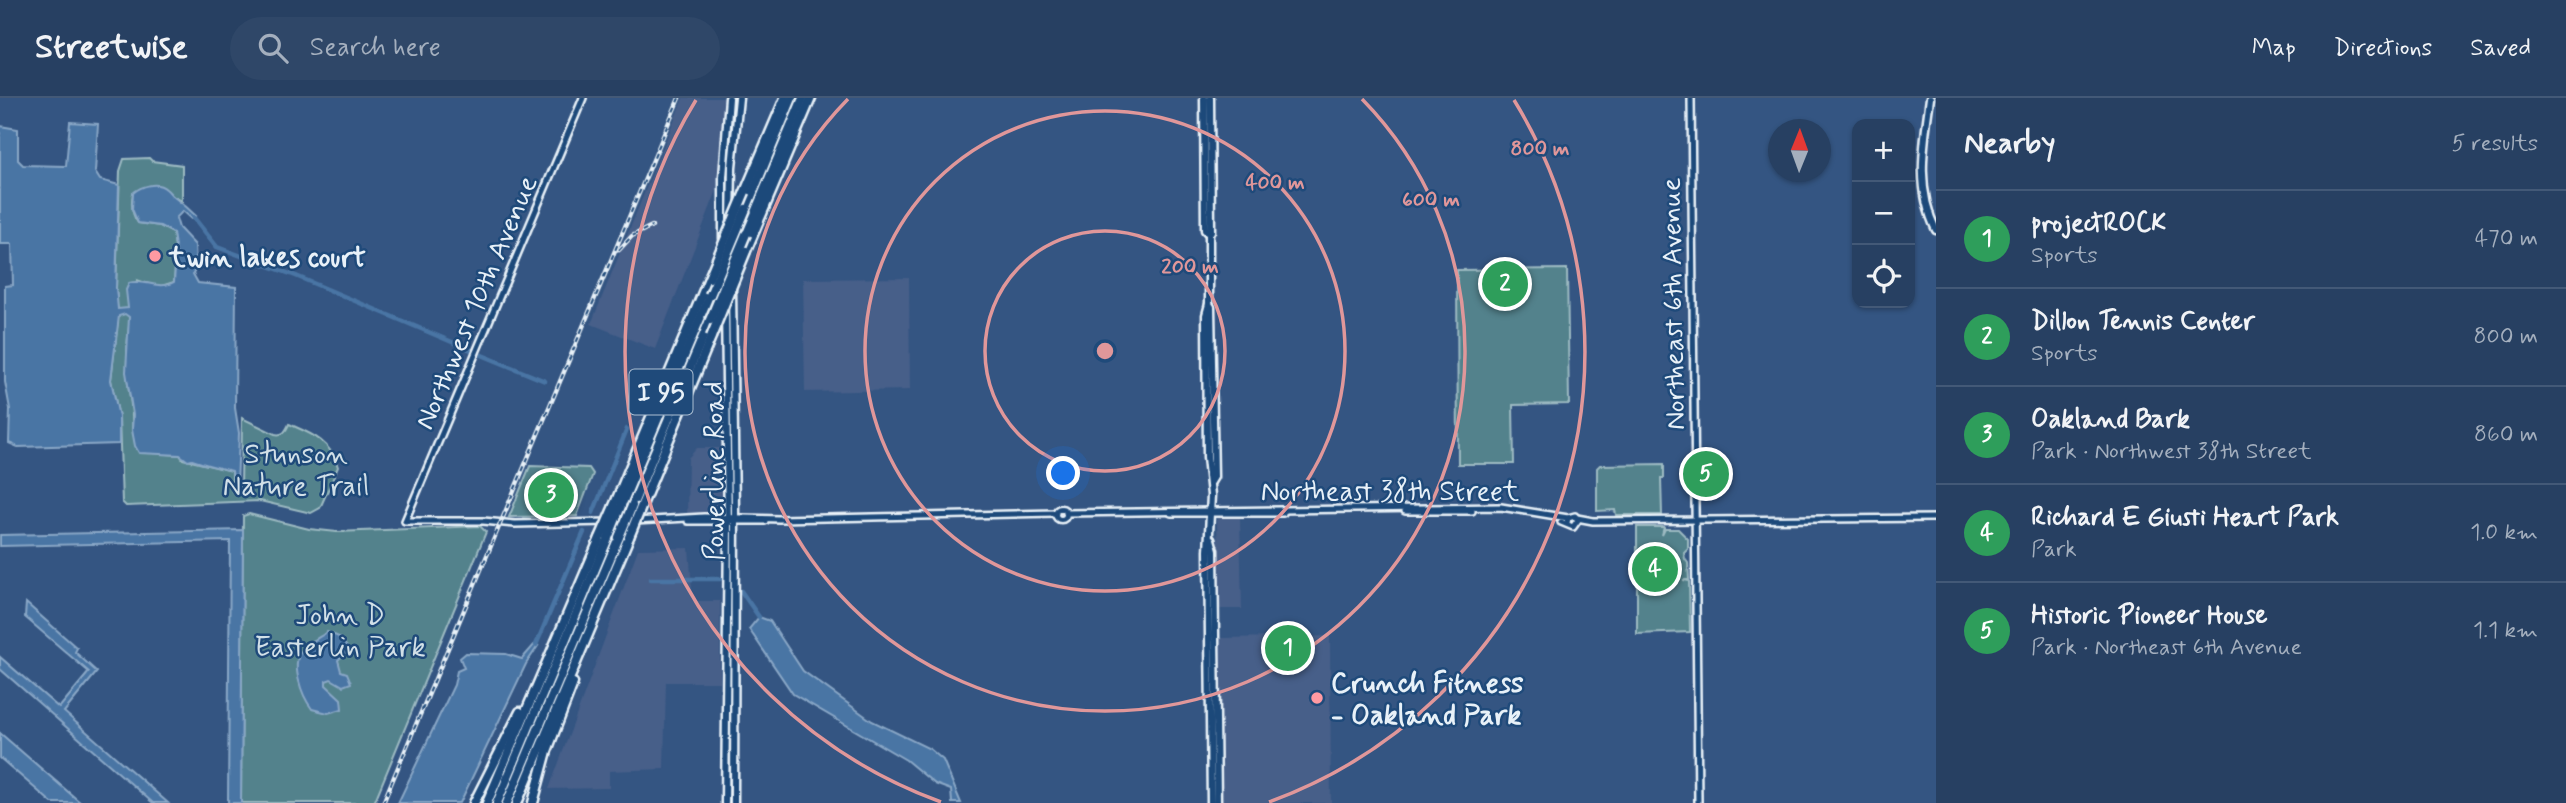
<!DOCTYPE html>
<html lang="en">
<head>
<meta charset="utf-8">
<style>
	:root { --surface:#274062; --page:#2f4768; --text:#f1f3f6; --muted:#a4afbe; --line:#435977; --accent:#ff9aa2 }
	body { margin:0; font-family:Mynerve,sans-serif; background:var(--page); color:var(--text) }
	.controls { position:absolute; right:21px; top:21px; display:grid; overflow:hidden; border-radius:14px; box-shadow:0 2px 5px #0004 }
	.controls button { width:63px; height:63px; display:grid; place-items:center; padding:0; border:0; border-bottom:2px solid var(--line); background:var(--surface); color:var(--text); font:35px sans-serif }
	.compass { position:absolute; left:1768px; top:21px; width:63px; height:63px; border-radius:50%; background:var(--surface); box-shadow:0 2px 5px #0004; rotate:1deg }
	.you { position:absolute; left:1064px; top:376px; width:24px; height:24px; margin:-18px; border:5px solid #fff; border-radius:50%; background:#1a73e8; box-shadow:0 0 0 10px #1a73e833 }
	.badge { display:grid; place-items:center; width:46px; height:46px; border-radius:50%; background:var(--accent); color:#fff; font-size:23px; font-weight:700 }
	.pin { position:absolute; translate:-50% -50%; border:4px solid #fff; box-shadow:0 2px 7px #0006 }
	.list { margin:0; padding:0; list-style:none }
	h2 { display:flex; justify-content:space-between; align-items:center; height:91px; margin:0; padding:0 28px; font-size:30px }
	h2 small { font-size:23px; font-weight:400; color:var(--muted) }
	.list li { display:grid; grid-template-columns:46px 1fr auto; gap:21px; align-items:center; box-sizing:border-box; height:98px; padding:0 28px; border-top:2px solid var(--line) }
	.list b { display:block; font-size:26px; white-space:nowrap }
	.list p { margin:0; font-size:23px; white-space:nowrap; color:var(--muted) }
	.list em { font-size:23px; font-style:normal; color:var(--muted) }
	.icon { flex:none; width:38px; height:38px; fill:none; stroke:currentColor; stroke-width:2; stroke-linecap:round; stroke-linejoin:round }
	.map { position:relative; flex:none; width:1936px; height:705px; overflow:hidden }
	header { display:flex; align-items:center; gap:42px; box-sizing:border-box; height:98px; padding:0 35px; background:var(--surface); border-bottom:2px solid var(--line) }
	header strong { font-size:33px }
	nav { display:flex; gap:38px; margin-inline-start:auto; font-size:24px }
	.search { width:490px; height:63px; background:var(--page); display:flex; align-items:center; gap:18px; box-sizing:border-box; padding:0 24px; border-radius:38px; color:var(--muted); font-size:26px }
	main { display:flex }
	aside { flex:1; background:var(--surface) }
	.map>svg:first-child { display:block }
</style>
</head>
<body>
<header>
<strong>Streetwise</strong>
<div class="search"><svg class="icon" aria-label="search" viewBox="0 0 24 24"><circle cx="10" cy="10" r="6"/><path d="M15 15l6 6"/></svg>Search here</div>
<nav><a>Map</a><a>Directions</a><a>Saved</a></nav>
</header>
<main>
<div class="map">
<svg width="1936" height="705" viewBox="0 0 1936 705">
	<rect width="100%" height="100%" fill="#345582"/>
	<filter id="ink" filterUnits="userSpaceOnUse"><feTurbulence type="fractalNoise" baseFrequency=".0143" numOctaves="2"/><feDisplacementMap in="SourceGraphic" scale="14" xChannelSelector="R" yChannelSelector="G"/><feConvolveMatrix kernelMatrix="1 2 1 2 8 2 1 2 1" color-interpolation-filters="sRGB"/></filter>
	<g filter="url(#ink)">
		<g fill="#465f89">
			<path d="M 683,0 L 724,0 L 717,92 L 655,251 L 591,226 Z"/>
			<path d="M 909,180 L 910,292 L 805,294 L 803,181 Z"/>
			<path d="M 697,350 L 722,350 L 724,417 L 687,418 L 688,360 Z"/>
			<path d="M 1240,417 L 1242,511 L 1219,511 L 1217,419 Z"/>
			<path d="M 689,450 L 693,503 L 720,503 L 720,584 L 666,584 L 664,671 L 609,673 L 609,690 L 549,691 L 638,451 Z"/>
			<path d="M 1330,538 L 1331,705 L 1221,705 L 1220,540 Z"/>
		</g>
		<g fill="#52828c" stroke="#9dbac2" stroke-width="2">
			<path d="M 149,60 L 152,63 L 182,67 L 182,103 L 172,98 L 133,95 C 131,105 131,116 138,125 L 160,128 L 173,135 L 176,155 L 174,184 L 158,189 L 137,182 C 130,212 126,240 127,271 C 127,292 134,311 132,332 L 166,356 L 180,357 L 183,361 L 232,373 L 232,393 L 241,393 L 242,320 L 275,336 C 283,338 286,333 289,326 C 312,336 331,343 338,369 L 320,410 L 311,415 L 260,403 L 126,408 L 122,404 L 119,319 L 111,282 L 118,222 L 116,190 L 120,73 L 124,61 Z"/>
			<path d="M 1567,171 L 1569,306 L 1513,307 L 1514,366 L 1458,366 L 1457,172 Z"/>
			<path d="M 1664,366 L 1664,380 L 1661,380 L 1662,417 L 1616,417 L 1615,412 L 1597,413 L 1597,370 L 1600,367 Z"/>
			<path d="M 530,368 L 589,370 L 593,376 L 577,418 L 509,419 Z"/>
			<path d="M 249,416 L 309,431 L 337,434 L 480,428 L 486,434 L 374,705 L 241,705 L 243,418 Z"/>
			<path d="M 1637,429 L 1664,429 L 1662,437 L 1665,431 L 1678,431 L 1688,441 L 1688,451 L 1684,455 L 1685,461 L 1688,465 L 1689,482 L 1683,482 L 1689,483 L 1690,534 L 1637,536 Z"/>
		</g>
		<g fill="#4a75a4" stroke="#89a7c6" stroke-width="2">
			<path d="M 70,24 L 98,26 L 95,74 L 100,82 L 119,87 L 116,190 L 118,211 L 128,210 L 126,192 L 129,185 C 145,180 158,193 174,184 L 176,155 L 173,135 L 160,128 L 138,125 L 132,111 L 133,95 C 141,88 157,83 166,91 C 169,93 171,97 174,99 C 182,105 189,111 196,118 L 192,121 L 183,113 L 176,120 L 179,130 L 195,147 L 196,170 L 193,176 L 198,185 L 236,189 L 235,310 L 239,335 L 237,389 L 234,389 L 232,373 C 218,369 205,367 192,362 L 188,363 L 180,357 L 139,355 L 135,348 L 132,332 L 133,317 L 126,274 L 129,219 L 125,216 L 119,218 L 111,282 L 119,319 L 119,346 L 18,349 L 9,345 L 10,311 L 5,284 L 5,188 L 13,187 L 12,146 L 0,146 L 0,28 L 18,31 L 18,62 L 23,67 L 66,68 Z"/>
			<path d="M 243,432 L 241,705 L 228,705 L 230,443 L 0,448 L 0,437 Z"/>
			<path d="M 26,505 L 77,550 L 75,554 L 97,574 L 64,614 L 168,705 L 153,705 L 0,571 L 0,559 L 59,610 L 89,574 L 25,519 Z"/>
			<path d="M 759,519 L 770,523 L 803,573 L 872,623 L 930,651 L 943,662 L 961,705 L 952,705 L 951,692 L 935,686 L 906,662 L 793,596 L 749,531 Z"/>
			<path d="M 327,534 L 339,539 L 347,549 L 347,553 L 338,562 L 341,573 L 347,575 L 351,585 L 343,588 L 331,581 L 326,583 L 326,587 L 341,601 L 342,611 L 328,615 L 312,611 C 302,598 289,565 303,551 C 310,544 320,539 327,534 Z"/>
			<path d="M 534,547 L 538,548 L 526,566 L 460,705 L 398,705 L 454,587 L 457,573 L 464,570 L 460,560 L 466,555 L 506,556 L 522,561 Z"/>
			<path d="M 0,635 L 81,705 L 52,705 L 0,660 Z"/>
		</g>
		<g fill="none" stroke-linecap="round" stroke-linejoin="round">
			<g stroke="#4a75a4" stroke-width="4.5">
				<path d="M 194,120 L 217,149 L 296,178 L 471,252"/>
				<path d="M 482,257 L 545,283"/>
				<path d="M 593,415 L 627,331"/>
				<path d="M 651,481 L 720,481"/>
				<path d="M 741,493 L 759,519"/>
				<path d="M 536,547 L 584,434"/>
			</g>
			<g stroke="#e8f1f8" stroke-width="10">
				<g id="minor">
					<path d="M 583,0 L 405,423 L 483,423 L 515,426 L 608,424"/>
					<path d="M 1691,0 L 1698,705"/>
					<circle cx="1061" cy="416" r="5.5"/>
					<path d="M 1405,413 L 1472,413"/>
					<path d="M 1066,415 L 1501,409 L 1568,420"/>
					<path d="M 1171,415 L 1283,415"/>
					<path d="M 1577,420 L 1593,423 L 1936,420"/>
					<path d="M 635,423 L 704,419 L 779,421 L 1056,415"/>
					<path d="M 688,423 L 765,423"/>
					<path d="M 1561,424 L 1573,429 L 1578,422 L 1575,418 L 1568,420 L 1567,425"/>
				</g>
			</g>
			<g stroke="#e8f1f8" stroke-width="11">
				<g id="major">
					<path d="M 1204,0 L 1205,132 L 1209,136"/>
					<path d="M 1210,0 L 1211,133 L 1209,136 L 1209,206 L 1206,217 L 1207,359 L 1211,397 L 1208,453 L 1211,705"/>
					<path d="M 1930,0 C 1924,45 1915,89 1936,132"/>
					<path d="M 731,124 L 732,69 L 739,0"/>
					<path d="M 723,141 L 723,79 L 729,0"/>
					<path d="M 732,191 L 735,412 L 734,705"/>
					<path d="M 1209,206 L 1211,209 L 1214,379 L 1211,384"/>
					<path d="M 725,208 L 728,430 L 725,705"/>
					<path d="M 1211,441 L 1214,452 L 1217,705"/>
				</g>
			</g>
			<g stroke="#e8f1f8" stroke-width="13">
				<g id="highway">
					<path d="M 745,94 L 785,0"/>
					<path d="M 746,111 L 792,0"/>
					<path d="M 746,136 L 803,0"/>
					<path d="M 746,153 L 811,0"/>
					<path d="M 642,407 L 711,239"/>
					<path d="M 614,408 L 709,180"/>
					<path d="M 621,408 L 710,197"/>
					<path d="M 632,408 L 710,222"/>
					<path d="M 474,705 L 520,614"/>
					<path d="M 487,705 L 600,440"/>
					<path d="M 497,705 L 608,440"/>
					<path d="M 507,705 L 619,439"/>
					<path d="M 517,705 L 629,439"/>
					<path d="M 533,705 L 547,653 L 573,585"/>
				</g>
			</g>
			<use href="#minor" stroke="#1f4a7a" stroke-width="5"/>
			<use href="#major" stroke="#1f4a7a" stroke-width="6"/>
			<use href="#highway" stroke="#1f4a7a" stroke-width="8"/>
			<g stroke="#e8f1f8" stroke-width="4.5">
				<g id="rail">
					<path d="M 619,152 L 632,138 L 652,128"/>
					<path d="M 383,705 L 679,0"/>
				</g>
			</g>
			<use href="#rail" stroke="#1f4a7a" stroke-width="2" stroke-dasharray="5" stroke-linecap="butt"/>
			<g stroke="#e8f1f8" stroke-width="13" stroke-linecap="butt">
				<g id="highway-bridge">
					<path d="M 709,180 L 745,94"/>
					<path d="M 710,197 L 746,111"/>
					<path d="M 710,222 L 746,136"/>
					<path d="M 711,239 L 746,153"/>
					<path d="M 619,439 L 632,408"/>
					<path d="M 629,439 L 642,407"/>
					<path d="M 600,440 L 614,408"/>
					<path d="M 608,440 L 621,408"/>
				</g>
			</g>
			<use href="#highway-bridge" stroke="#1f4a7a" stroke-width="8"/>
		</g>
	</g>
	<g fill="none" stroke="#e0979a" stroke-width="3.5">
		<circle cx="1105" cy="253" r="120"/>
		<circle cx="1105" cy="253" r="240"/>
		<path d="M1362 1A360 360 0 1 1 848 1"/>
		<path d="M941 704A480 480 0 0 1 696 2M1514 2A480 480 0 0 1 1269 704"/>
	</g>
	<g fill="#ff9aa2" stroke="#1f4a7a" stroke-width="2.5">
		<circle cx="155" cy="158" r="7"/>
		<circle cx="1317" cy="600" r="7"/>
	</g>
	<g text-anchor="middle" stroke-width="5" stroke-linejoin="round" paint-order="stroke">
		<rect fill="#1f4a7a" stroke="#acbfd2" stroke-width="2" x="629.5" y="271.5" width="63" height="45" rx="5"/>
		<g font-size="26" font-weight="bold" fill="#e8f1f8">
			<text x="661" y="303">I 95</text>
		</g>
		<g font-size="28" font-weight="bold" fill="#e8f1f8" stroke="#1f4a7a" text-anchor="start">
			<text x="169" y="168">twin lakes court</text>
			<text x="1331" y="594">Crunch Fitness<tspan x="1331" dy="32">- Oakland Park</tspan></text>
		</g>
		<g font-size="28" fill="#e8f1f8" stroke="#1f4a7a">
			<text transform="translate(475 204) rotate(-67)" y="10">Northwest 10th Avenue</text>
			<text transform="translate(1672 206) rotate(-91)" y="10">Northeast 6th Avenue</text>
			<text transform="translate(713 373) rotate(-90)" y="10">Powerline Road</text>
			<text x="1390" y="402">Northeast 38th Street</text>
		</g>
		<g font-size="28" fill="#d2e0e8" stroke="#1f4a7a">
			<text x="296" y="365">Stunson<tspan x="296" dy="32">Nature Trail</tspan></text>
			<text x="340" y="526">John D<tspan x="340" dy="32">Easterlin Park</tspan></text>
		</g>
	</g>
	<circle cx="1105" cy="253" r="10" fill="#e0979a" stroke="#1f4a7a" stroke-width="3.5"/>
	<g font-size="21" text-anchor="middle" font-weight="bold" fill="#e0979a" stroke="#1f4a7a" stroke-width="5" stroke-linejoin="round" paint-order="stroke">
		<text x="1540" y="57">800 m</text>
		<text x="1275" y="91">400 m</text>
		<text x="1431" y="108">600 m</text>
		<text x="1190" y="175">200 m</text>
	</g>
</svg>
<div class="controls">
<button>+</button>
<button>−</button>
<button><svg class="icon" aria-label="locate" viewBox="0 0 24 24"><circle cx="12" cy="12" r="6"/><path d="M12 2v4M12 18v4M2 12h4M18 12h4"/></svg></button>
</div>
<svg class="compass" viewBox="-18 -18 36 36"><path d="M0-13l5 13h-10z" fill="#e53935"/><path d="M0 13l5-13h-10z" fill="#a4afbe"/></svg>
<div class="you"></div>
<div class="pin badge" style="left:1288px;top:550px;background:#2e9e5b">1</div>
<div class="pin badge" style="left:1505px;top:186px;background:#2e9e5b">2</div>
<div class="pin badge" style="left:551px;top:397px;background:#2e9e5b">3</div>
<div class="pin badge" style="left:1655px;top:471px;background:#2e9e5b">4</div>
<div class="pin badge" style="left:1706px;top:376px;background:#2e9e5b">5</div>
</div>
<aside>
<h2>Nearby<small>5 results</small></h2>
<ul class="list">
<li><span class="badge" style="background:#2e9e5b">1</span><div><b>projectROCK</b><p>Sports</p></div><em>470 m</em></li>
<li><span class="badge" style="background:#2e9e5b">2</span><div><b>Dillon Tennis Center</b><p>Sports</p></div><em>800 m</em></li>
<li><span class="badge" style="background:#2e9e5b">3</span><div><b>Oakland Bark</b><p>Park · Northwest 38th Street</p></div><em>860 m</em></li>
<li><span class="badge" style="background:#2e9e5b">4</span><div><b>Richard E Giusti Heart Park</b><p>Park</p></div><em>1.0 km</em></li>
<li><span class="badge" style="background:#2e9e5b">5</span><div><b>Historic Pioneer House</b><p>Park · Northeast 6th Avenue</p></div><em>1.1 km</em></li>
</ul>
</aside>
</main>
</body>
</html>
